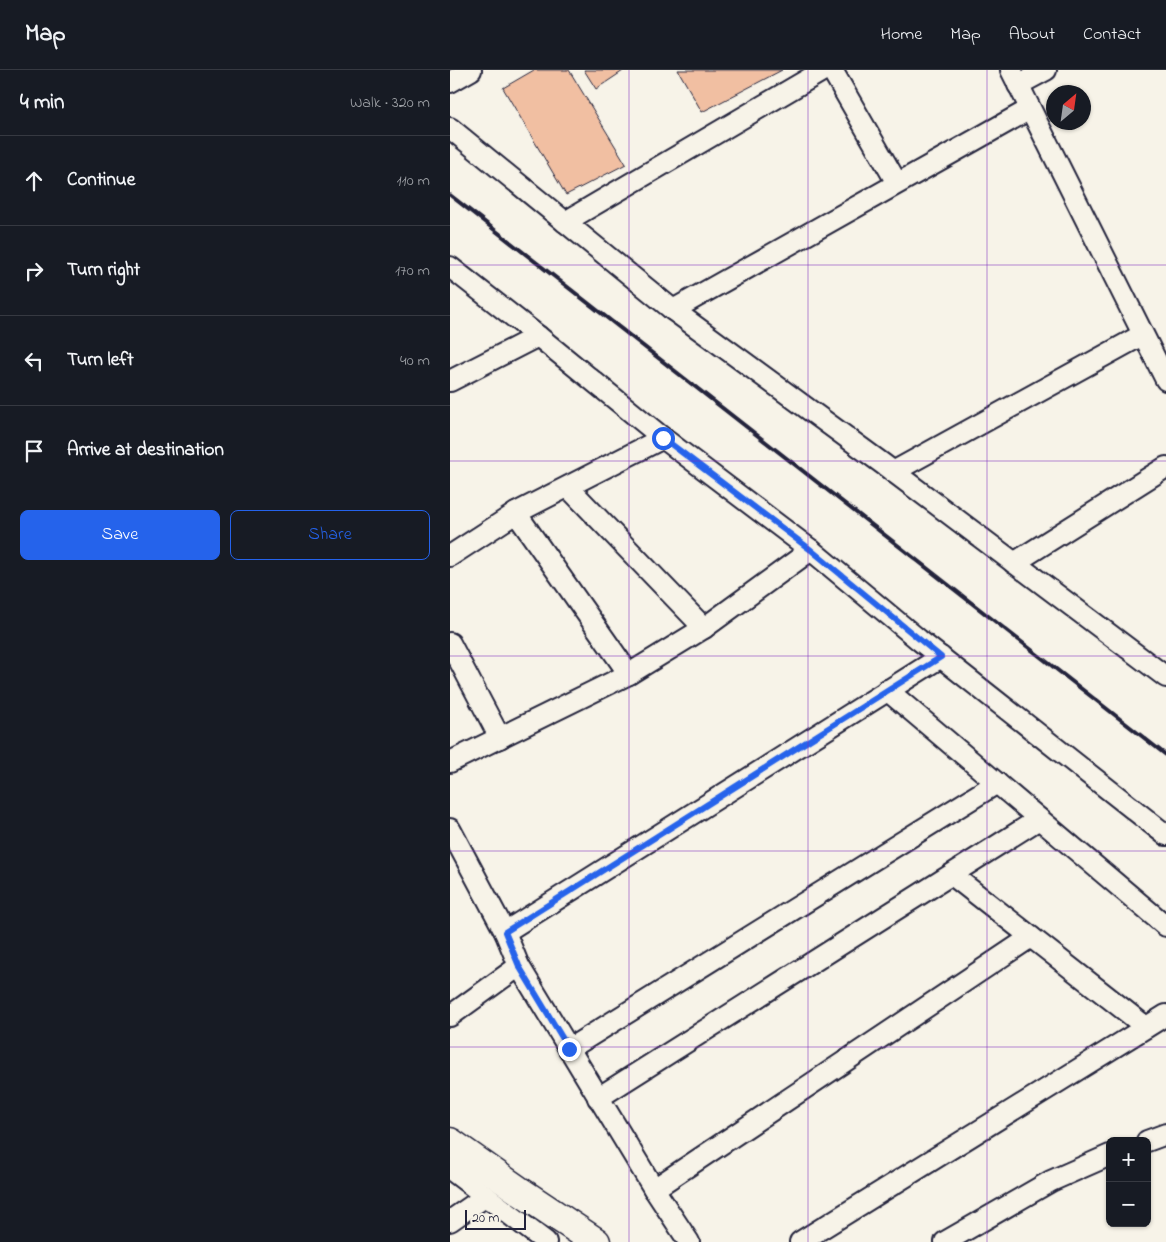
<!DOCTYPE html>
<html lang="en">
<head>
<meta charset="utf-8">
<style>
	:root { --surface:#171b24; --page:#20242c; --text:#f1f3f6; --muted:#9ea1a6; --line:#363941; --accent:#2563eb }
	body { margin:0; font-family:"Indie Flower",sans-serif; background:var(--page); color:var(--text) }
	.controls { position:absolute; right:15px; bottom:15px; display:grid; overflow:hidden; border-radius:8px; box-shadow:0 1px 4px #0004 }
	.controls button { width:45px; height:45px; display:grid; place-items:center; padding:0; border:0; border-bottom:1px solid var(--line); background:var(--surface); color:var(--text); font:25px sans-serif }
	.compass { position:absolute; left:596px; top:15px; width:45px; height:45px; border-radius:50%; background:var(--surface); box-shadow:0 1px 4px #0004; rotate:29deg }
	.scale { position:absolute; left:15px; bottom:12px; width:61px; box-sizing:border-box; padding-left:5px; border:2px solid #22223b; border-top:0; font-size:14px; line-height:18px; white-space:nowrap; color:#22223b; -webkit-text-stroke:4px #f7f3e8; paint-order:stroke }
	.stop { position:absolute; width:15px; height:15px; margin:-11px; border:4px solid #2563eb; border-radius:50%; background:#fff }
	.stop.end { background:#2563eb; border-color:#fff; box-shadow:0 1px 5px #0008 }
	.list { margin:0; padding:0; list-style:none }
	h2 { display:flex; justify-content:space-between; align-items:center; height:65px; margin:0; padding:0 20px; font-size:21px }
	h2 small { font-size:16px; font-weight:400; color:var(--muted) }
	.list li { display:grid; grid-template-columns:32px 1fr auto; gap:15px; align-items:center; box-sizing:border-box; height:90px; padding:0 20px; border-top:1px solid var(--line) }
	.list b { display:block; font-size:19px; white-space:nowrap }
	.list em { font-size:16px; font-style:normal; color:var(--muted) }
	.actions { display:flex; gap:10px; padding:15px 20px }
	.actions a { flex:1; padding:11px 0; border:1px solid var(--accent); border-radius:8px; text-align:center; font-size:18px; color:var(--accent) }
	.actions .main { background:var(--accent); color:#fff }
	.icon { flex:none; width:28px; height:28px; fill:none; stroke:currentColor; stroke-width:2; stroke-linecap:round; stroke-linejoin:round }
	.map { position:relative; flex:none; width:716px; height:1172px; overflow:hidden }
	header { display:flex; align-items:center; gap:30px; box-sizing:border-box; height:70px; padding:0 25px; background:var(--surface); border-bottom:1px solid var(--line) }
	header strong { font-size:24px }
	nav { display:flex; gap:28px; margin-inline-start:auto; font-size:18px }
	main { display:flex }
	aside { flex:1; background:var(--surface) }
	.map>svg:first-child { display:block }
</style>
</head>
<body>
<header>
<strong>Map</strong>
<nav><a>Home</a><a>Map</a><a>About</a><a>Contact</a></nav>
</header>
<main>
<aside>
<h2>4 min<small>Walk · 320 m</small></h2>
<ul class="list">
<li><svg class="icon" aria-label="ahead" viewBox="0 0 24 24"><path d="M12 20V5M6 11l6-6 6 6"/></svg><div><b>Continue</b></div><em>110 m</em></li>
<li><svg class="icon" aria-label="right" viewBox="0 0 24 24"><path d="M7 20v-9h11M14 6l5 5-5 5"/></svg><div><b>Turn right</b></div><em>170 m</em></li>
<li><svg class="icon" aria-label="left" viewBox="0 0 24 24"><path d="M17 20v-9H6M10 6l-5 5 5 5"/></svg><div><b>Turn left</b></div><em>40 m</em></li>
<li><svg class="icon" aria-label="arrive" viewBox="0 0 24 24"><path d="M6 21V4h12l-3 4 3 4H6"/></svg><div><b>Arrive at destination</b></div></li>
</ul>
<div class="actions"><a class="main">Save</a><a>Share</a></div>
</aside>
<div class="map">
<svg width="716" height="1172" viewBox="0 0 716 1172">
	<rect width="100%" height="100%" fill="#f7f3e8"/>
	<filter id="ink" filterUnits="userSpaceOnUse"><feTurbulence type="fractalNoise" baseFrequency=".02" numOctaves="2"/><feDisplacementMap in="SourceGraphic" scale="10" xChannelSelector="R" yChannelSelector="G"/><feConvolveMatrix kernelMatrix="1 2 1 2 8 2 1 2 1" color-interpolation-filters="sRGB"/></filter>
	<g filter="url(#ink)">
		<g fill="#f1bfa2" stroke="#22223b">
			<path d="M 84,0 L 119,0 L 176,94 L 116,125 L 53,18 Z"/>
			<path d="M 134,0 L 173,0 L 173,1 L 146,19 Z"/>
			<path d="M 228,0 L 332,0 L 252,42 Z"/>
		</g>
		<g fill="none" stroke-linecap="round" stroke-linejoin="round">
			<g stroke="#22223b" stroke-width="24">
				<g id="street">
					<path d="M 382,0 L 447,113"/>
					<path d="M 561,0 L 716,310"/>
					<path d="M 0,12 L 21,0"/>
					<path d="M 568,15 L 596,0"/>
					<path d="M 0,58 L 223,240 L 433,394 L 716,607"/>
					<path d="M 115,152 L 374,0"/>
					<path d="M 0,197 L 88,266 L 213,368 L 361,480 L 469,570 L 716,765"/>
					<path d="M 223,240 L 580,39"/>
					<path d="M 0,311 L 88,266"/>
					<path d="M 443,402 L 692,265"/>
					<path d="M 118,417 L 254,558"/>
					<path d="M 66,443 L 179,604"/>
					<path d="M 0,486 L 66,443 L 213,368"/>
					<path d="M 564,493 L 716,397"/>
					<path d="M 0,573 L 50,668"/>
					<path d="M 437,620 L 716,856"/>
					<path d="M 0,692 L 179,604 L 254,558 L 361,480"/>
					<path d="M 0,759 L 55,862 L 69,896 L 204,1119 L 239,1172"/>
					<path d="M 502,805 L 696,957"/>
					<path d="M 55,862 L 491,587"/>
					<path d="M 0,946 L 69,896"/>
					<path d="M 119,979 L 547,713"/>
					<path d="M 148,1028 L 589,749"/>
					<path d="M 697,1071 L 716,1064"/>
					<path d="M 0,1099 L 96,1172"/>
					<path d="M 204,1119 L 581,867"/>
					<path d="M 0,1151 L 36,1126"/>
					<path d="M 350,1172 L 716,945"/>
					<path d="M 495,1172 L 601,1111 L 660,1085"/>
				</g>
			</g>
			<g stroke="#22223b" stroke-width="31">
				<path id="secondary" d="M 0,1072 L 71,1122 L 146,1172"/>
			</g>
			<use href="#street" stroke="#f7f3e8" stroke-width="20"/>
			<use href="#secondary" stroke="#f7f3e8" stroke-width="28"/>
			<path stroke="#22223b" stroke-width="4" d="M 0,125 L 716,685"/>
		</g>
	</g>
	<g fill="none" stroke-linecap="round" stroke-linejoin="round" filter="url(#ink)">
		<path stroke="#2563eb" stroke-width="6" d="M 119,979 L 69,896 L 55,862 L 491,587 L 361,480 L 213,368"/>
	</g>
	<path fill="none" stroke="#7b2cbf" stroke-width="1" stroke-opacity="0.55" d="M 179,0 L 179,1172M 358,0 L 358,1172M 537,0 L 537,1172M 0,195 L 716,195M 0,391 L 716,391M 0,586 L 716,586M 0,781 L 716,781M 0,977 L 716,977"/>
</svg>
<div class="controls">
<button>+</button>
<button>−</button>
</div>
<svg class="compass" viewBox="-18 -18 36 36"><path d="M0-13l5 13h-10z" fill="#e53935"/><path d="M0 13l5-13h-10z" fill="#9ea1a6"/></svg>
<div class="scale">20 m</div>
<div class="stop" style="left:213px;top:368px"></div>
<div class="stop end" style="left:119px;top:979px"></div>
</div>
</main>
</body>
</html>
